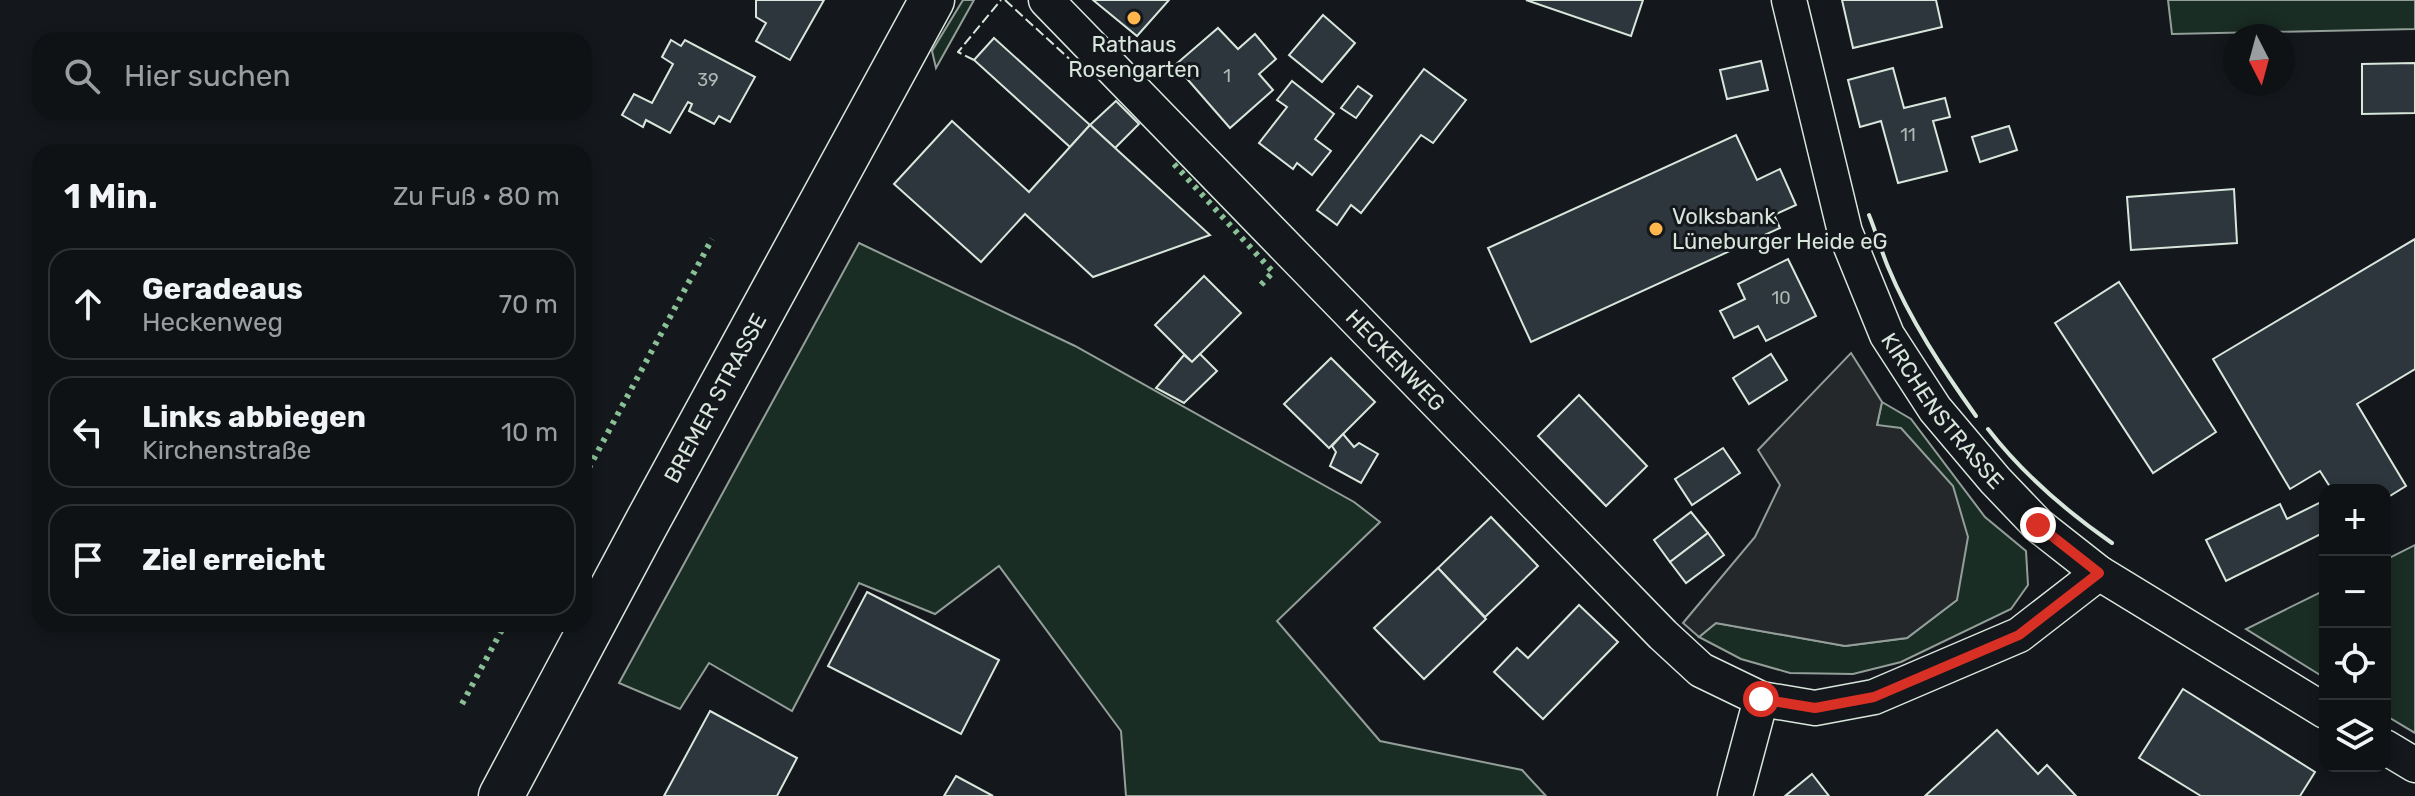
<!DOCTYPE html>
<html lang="de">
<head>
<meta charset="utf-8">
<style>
	:root { --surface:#0f1215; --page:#181b1e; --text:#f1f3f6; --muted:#9b9ea0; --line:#2f3234 }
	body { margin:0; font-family:Rubik,sans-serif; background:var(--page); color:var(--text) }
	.controls { position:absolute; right:24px; bottom:24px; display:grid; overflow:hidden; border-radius:16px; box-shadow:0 4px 12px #0003 }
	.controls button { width:72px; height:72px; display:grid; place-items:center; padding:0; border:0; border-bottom:2px solid var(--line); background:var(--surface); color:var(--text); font:40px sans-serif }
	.compass { position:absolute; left:2223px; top:24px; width:72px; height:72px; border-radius:50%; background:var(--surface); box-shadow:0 4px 12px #0003; rotate:174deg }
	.stop { position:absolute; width:24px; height:24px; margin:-18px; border:6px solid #d93025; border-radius:50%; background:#fff }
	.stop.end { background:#d93025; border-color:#fff; box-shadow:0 2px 8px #0008 }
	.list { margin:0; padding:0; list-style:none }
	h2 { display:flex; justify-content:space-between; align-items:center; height:104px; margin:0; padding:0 32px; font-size:34px }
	h2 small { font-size:26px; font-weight:400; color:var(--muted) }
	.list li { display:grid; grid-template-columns:52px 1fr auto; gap:24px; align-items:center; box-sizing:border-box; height:112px; margin:0 16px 16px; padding:0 16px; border:2px solid var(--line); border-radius:24px }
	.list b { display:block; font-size:30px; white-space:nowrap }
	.list p { margin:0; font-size:26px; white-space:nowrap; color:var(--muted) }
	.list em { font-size:26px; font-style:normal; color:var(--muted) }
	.icon { flex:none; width:44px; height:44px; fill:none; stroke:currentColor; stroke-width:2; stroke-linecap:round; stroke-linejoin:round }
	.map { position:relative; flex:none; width:2415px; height:796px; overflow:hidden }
	.search { position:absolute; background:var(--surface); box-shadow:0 4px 12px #0003; left:32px; top:32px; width:560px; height:88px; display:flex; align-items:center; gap:20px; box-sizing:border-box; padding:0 28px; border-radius:24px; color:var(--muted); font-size:30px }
	.panel { position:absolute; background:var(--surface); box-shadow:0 4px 12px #0003; left:32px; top:144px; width:560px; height:488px; border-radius:24px }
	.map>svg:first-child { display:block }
</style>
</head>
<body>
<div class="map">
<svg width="2415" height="796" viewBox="0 0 2415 796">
	<rect width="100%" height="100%" fill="#14181c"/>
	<g fill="#1a2d24" stroke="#939e99" stroke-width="2">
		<path d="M 963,0 L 974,0 L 936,68 L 932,51 Z"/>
		<path d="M 2168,0 L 2415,0 L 2415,29 L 2172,34 Z"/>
		<path d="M 859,243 L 1075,346 L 1354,502 L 1380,522 L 1277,621 L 1380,741 L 1522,770 L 1546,796 L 1126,796 L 1121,731 L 999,566 L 935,614 L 859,583 L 792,711 L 709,663 L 680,709 L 619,683 Z"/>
		<path d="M 1882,402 L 1911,419 L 1985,517 L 2026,551 L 2028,585 L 2011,609 L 1901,662 L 1853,674 L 1790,673 L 1741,659 L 1699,637 L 1716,623 L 1845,646 L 1907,638 L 1957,600 L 1877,425 Z"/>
		<path d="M 2415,545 L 2415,733 L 2385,715 L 2385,560 Z"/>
		<path d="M 2325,590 L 2325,678 L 2246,629 Z"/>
	</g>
	<path fill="#24282b" stroke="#939e99" stroke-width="2" d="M 1851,353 L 1882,402 L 1877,425 L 1901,428 L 1953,486 L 1968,537 L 1957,600 L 1907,638 L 1845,646 L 1716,623 L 1699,637 L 1683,623 L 1755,537 L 1780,485 L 1758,450 Z"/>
	<g fill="#2c363c" stroke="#d8e6dc" stroke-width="2">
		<path d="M 756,0 L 824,0 L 790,60 L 756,41 L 766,23 L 756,17 Z"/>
		<path d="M 1093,0 L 1169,0 L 1137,36 Z"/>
		<path d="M 1526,0 L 1643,0 L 1631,36 Z"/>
		<path d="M 1842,0 L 1936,0 L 1942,27 L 1853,48 Z"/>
		<path d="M 1323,15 L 1355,43 L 1322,82 L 1289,55 Z"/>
		<path d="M 1218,28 L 1238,49 L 1255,34 L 1276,59 L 1259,74 L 1273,90 L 1230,128 L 1175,65 Z"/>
		<path d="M 994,38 L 1090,125 L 1070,147 L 974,60 Z"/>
		<path d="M 671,40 L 681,46 L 685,40 L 755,77 L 730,122 L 719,116 L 714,124 L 689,111 L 692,104 L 688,102 L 670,133 L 646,120 L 643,127 L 622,115 L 634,94 L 652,103 L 673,64 L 662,57 Z"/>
		<path d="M 1761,61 L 1768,90 L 1727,99 L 1720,70 Z"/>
		<path d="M 2415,63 L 2415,113 L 2362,114 L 2362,64 Z"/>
		<path d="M 1893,68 L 1904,108 L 1945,98 L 1950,117 L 1933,121 L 1947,171 L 1898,183 L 1881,121 L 1860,127 L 1848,80 Z"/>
		<path d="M 1424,69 L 1466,100 L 1433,143 L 1421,135 L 1361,213 L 1351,205 L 1337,225 L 1317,210 Z"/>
		<path d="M 1292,81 L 1334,114 L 1315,139 L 1331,151 L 1312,175 L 1297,163 L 1293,169 L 1259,143 L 1287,107 L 1277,100 Z"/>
		<path d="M 1358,86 L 1372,96 L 1356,118 L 1341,108 Z"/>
		<path d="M 1116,101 L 1139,124 L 1115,148 L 1090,125 Z"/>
		<path d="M 952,121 L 1029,192 L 1090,125 L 1210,235 L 1093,277 L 1025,214 L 981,262 L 894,184 Z"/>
		<path d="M 2009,126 L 2017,150 L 1980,162 L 1972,137 Z"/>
		<path d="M 1736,135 L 1757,180 L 1780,169 L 1796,205 L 1774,215 L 1780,228 L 1531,342 L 1488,248 Z"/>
		<path d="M 2234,189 L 2237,243 L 2131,250 L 2127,197 Z"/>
		<path d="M 2415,239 L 2415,369 L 2357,404 L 2406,486 L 2385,499 L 2385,490 L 2332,490 L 2320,471 L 2290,489 L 2213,359 Z"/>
		<path d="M 1788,259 L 1816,316 L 1766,341 L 1758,326 L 1734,338 L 1720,311 L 1745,299 L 1738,284 Z"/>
		<path d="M 1204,276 L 1241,313 L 1192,362 L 1155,325 Z"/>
		<path d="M 2119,282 L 2216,432 L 2153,473 L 2055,323 Z"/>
		<path d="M 1200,354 L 1217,371 L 1184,403 L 1156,388 L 1184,355 L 1192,362 Z"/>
		<path d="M 1771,354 L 1787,380 L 1749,404 L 1733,378 Z"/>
		<path d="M 1331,358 L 1375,402 L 1329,448 L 1284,404 Z"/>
		<path d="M 1579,395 L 1647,466 L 1606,506 L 1538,436 Z"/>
		<path d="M 1343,434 L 1354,447 L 1359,443 L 1378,454 L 1361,483 L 1330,466 L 1336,452 L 1332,446 Z"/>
		<path d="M 1723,448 L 1740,473 L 1692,505 L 1675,479 Z"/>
		<path d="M 2325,500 L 2325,532 L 2226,581 L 2206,540 L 2280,504 L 2287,519 Z"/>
		<path d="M 1691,512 L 1708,533 L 1670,562 L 1654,540 Z"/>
		<path d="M 1491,517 L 1538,566 L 1485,617 L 1438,568 Z"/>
		<path d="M 1708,533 L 1724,555 L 1686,583 L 1670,562 Z"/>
		<path d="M 1438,568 L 1486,619 L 1424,679 L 1374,628 Z"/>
		<path d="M 867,592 L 999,660 L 961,734 L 828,666 Z"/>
		<path d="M 1579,605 L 1618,642 L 1543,719 L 1494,672 L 1517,648 L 1528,658 Z"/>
		<path d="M 2183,689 L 2315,772 L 2300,796 L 2201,796 L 2139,758 Z"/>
		<path d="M 710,711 L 797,758 L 777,796 L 664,796 Z"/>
		<path d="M 1997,730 L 2038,774 L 2047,765 L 2076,796 L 1925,796 Z"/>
		<path d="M 1812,774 L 1829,796 L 1785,796 Z"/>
		<path d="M 956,776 L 993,796 L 944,796 Z"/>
	</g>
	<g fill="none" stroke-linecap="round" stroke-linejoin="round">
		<g stroke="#d8e6dc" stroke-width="37">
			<g id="street">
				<path id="s1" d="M 1046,0 L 1663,635 L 1701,670 L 1761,699 L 1815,708 L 1874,697 L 2019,635 L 2099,573"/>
				<path id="s2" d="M 1789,0 L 1845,232 L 1887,335 L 1935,409 L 1995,480 L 2038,525 L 2099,573 L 2325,711"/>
				<path d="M 2385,747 L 2415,765"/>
				<path d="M 1735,796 L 1761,699"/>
			</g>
		</g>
		<g stroke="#d8e6dc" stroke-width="47">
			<g id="secondary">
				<path id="s3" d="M 501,796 L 645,526 L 932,0"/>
			</g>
		</g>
		<use href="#street" stroke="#14181c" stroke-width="34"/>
		<use href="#secondary" stroke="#14181c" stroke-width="44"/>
		<g stroke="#8ac095" stroke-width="6" stroke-dasharray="4 6" stroke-linecap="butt">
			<path d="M 1174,164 L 1273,272 L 1260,286"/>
			<path d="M 584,477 L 712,239"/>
			<path d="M 462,704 L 505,624"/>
		</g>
		<g stroke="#d8e6dc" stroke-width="2" stroke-dasharray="10 4" stroke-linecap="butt">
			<path d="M 1005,0 L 1076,65"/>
			<path d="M 974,60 L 958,52 L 1001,0"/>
		</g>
		<g stroke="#d8e6dc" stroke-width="4">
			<path d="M 1869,215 C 1876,232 1881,250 1888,267 C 1910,320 1943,370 1976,416"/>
			<path d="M 1988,429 C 2022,473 2066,511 2112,543"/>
		</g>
	</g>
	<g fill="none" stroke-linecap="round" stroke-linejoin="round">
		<path stroke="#d93025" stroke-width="10" d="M 1761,699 L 1815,708 L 1874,697 L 2019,635 L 2099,573 L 2038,525"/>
	</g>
	<g fill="#ffb74d" stroke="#14181c" stroke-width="3">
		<circle cx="1134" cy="18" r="8"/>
		<circle cx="1656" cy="229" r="8"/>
	</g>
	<g text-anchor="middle" stroke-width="6" stroke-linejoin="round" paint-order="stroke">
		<g font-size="18" fill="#adbab4">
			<text x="1227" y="82">1</text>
			<text x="708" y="86">39</text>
			<text x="1908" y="141">11</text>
			<text x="1781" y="304">10</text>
		</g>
		<g font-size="22" fill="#d8e6dc" stroke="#14181c">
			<text x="1134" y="52">Rathaus<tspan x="1134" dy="25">Rosengarten</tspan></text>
			<text x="1672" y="224" text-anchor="start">Volksbank<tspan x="1672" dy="25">Lüneburger Heide eG</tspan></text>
		</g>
		<g font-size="22" fill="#d8e6dc" stroke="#14181c">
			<text dy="8" stroke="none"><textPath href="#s1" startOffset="502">HECKENWEG</textPath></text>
			<text dy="8" stroke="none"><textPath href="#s3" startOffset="452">BREMER STRASSE</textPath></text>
			<text dy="8" stroke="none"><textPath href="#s2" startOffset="444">KIRCHENSTRASSE</textPath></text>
		</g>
	</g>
</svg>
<div class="controls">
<button>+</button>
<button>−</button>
<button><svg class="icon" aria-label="locate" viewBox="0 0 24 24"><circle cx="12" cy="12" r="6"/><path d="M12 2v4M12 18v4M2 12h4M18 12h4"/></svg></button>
<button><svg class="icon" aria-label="layers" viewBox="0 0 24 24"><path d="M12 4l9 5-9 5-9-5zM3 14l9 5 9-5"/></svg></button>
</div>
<svg class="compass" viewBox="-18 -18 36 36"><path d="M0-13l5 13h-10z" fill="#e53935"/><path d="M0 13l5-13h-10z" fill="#9b9ea0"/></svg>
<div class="stop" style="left:1761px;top:699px"></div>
<div class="stop end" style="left:2038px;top:525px"></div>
<div class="search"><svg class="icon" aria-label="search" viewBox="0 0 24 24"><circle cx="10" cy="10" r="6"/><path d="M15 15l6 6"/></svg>Hier suchen</div>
<section class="panel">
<h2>1 Min.<small>Zu Fuß · 80 m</small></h2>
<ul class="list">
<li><svg class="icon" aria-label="ahead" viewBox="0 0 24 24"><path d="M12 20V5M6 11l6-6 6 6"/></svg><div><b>Geradeaus</b><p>Heckenweg</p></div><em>70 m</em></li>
<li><svg class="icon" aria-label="left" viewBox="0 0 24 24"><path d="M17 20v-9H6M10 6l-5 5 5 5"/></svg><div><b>Links abbiegen</b><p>Kirchenstraße</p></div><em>10 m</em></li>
<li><svg class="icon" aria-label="arrive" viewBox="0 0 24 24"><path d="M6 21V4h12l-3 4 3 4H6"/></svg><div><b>Ziel erreicht</b></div></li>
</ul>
</section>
</div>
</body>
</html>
